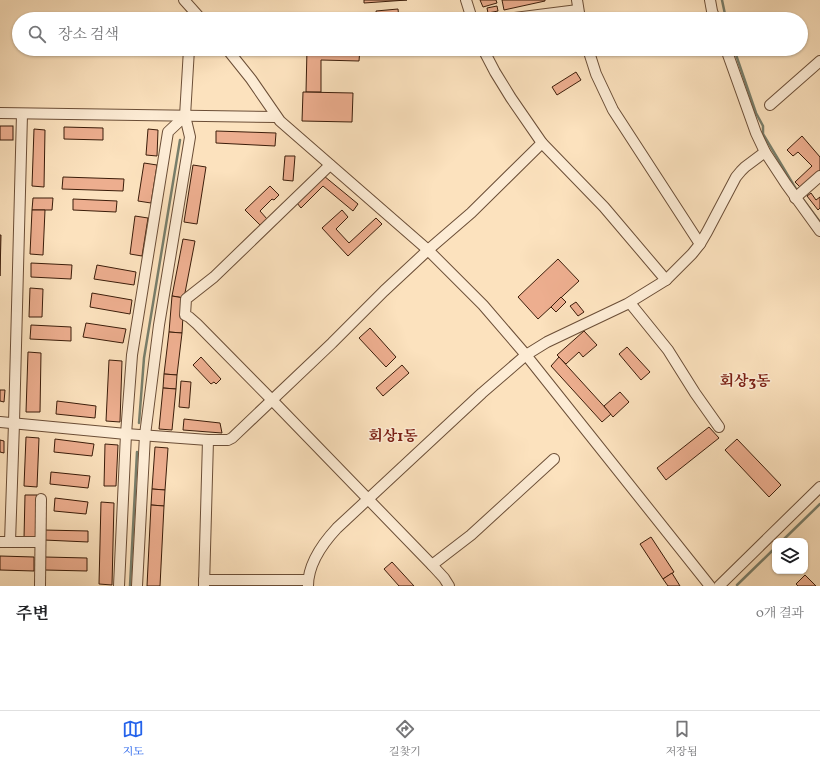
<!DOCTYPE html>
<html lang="ko">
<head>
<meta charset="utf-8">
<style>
	:root { --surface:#fff; --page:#f6f6f6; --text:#202124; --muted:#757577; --line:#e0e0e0; --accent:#2563eb }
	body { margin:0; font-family:Vollkorn,"Noto Serif KR",serif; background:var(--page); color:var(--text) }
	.controls { position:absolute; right:12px; bottom:12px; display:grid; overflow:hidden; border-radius:8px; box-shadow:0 1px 3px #0004 }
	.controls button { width:36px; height:36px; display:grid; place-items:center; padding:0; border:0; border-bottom:1px solid var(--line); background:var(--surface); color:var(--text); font:20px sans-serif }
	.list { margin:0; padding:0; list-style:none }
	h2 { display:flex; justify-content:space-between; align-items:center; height:52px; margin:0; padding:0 16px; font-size:17px }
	h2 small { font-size:13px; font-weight:400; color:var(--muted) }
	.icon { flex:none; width:22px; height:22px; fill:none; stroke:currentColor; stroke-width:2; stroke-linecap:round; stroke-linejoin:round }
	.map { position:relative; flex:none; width:820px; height:586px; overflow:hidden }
	.search { position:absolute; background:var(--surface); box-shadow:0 1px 3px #0004; left:12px; right:12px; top:12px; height:44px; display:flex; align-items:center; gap:10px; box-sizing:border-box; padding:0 14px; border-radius:22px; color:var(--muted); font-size:15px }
	.sheet { height:124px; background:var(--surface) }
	nav { display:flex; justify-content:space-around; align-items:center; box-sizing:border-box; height:56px; border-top:1px solid var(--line); background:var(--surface); font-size:11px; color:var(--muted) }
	nav a { display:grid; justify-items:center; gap:2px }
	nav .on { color:var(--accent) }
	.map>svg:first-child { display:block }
</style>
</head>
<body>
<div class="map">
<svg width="820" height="586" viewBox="0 0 820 586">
	<rect width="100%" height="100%" fill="#fce2be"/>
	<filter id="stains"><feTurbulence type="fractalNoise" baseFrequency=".005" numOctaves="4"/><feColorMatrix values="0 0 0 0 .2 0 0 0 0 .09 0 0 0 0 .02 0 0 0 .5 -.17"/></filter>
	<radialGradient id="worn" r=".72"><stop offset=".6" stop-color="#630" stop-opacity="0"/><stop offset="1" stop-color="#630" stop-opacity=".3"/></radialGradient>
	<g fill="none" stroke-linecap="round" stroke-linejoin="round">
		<g stroke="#787e6b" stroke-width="2.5">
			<path d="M 722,0 L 726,19"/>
			<path d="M 734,49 L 756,113 L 763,126 L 763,134 L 796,189"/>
			<path d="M 803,197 L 802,198 L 820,222"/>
			<path d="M 139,423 L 144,358 L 180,140"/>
			<path d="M 782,541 L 820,504"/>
			<path d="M 737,585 L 775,548"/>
			<path d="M 130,586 L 137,452"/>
		</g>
	</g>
	<g fill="#edae8f" stroke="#3b1d0a">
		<path d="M 364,0 L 407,0 L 364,3 Z"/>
		<path d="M 480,0 L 496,0 L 497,3 L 483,7 Z"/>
		<path d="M 502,0 L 545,0 L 545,1 L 504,10 Z"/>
		<path d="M 497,6 L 498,11 L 488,13 L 487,8 Z"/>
		<path d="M 398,9 L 399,19 L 377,19 L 376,11 Z"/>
		<rect x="333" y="17" width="17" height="2"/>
		<path d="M 307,49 L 360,49 L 359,61 L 321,60 L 321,92 L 306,92 Z"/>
		<rect x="507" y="49" width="40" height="5"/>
		<path d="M 576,72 L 581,80 L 557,95 L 552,87 Z"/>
		<path d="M 303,92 L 353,93 L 352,122 L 302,121 Z"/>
		<rect x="0" y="126" width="13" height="14"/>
		<path d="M 64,127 L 103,128 L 103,140 L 64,139 Z"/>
		<path d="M 34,129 L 45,130 L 44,187 L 32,186 Z"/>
		<path d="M 148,129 L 158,130 L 157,156 L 146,155 Z"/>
		<path d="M 216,131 L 276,133 L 275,146 L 216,143 Z"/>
		<path d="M 802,136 L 820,157 L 820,171 L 801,188 L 795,182 L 812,166 L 798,152 L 793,156 L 787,150 Z"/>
		<path d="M 285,156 L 295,156 L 293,181 L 283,180 Z"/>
		<path d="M 144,163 L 157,165 L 151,203 L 138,201 Z"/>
		<path d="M 193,165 L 206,167 L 197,224 L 184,222 Z"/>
		<path d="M 324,176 L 358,204 L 353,211 L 323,186 L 301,208 L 297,203 Z"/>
		<path d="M 63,177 L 124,179 L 123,191 L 62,189 Z"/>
		<path d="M 270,186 L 279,195 L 274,200 L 272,199 L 260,211 L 267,219 L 261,226 L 245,210 Z"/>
		<path d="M 811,193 L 816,200 L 820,197 L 820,208 L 818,210 L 807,196 Z"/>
		<path d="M 33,198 L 53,198 L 52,210 L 32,210 Z"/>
		<path d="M 73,199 L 117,201 L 116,212 L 73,210 Z"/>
		<path d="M 32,210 L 45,210 L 43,255 L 30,254 Z"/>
		<path d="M 342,210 L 348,217 L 336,229 L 349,243 L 376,218 L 382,224 L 348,256 L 322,228 Z"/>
		<path d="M 135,216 L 148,218 L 142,256 L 130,254 Z"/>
		<path d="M 0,235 L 1,235 L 0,276 Z"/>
		<path d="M 183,239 L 195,241 L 184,298 L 172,296 Z"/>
		<path d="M 558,259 L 579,281 L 538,319 L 518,297 Z"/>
		<path d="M 31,263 L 72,265 L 71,279 L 31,277 Z"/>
		<path d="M 97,265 L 136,272 L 134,285 L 94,279 Z"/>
		<path d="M 30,288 L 43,289 L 42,317 L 29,317 Z"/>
		<path d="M 92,293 L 132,300 L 130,314 L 90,307 Z"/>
		<path d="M 172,296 L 184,298 L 182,333 L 169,332 Z"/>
		<path d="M 561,297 L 566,302 L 556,312 L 551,307 Z"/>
		<path d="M 576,302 L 584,312 L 578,316 L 570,306 Z"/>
		<path d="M 86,323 L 126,329 L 123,343 L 83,337 Z"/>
		<path d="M 31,325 L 71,327 L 71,341 L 30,339 Z"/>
		<path d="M 370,328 L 396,357 L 386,367 L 359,338 Z"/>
		<path d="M 584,331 L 597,345 L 583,357 L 579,352 L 566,364 L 557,355 Z"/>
		<path d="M 169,332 L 182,333 L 177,375 L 164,374 Z"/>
		<path d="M 627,347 L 650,372 L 641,380 L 619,354 Z"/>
		<path d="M 28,352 L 41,353 L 40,412 L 26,412 Z"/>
		<path d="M 201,357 L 221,379 L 216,384 L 214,382 L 211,384 L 193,365 Z"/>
		<path d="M 559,357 L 611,414 L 602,422 L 551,366 Z"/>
		<path d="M 109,360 L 122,361 L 120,422 L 106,421 Z"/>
		<path d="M 402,365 L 409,373 L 383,396 L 376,388 Z"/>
		<path d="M 164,374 L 177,375 L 176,389 L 163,388 Z"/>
		<path d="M 181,381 L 191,382 L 189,408 L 179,407 Z"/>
		<path d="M 163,388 L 176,389 L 172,430 L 159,429 Z"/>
		<path d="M 0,390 L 5,390 L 4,402 L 0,401 Z"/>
		<path d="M 620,392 L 629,402 L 613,417 L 604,406 Z"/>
		<path d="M 57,401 L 96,406 L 95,418 L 56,414 Z"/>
		<path d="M 184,419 L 220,423 L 222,433 L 183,430 Z"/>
		<path d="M 709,427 L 719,438 L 666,480 L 657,468 Z"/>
		<path d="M 26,437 L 39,438 L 37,487 L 24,486 Z"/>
		<path d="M 55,439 L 94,444 L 92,456 L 54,452 Z"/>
		<path d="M 737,439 L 781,485 L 769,497 L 725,450 Z"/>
		<path d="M 0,440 L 4,441 L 4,453 L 0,452 Z"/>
		<path d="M 105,444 L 118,445 L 116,486 L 104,486 Z"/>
		<path d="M 155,447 L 168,448 L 165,490 L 152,489 Z"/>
		<path d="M 51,472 L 90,476 L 88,488 L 50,484 Z"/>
		<path d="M 152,489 L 165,490 L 164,506 L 151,505 Z"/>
		<path d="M 25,495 L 37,495 L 36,538 L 24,538 Z"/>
		<path d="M 55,498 L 88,502 L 86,514 L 54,511 Z"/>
		<path d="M 101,502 L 114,503 L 112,585 L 99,584 Z"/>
		<path d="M 151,505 L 164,506 L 160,586 L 147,586 Z"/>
		<path d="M 44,530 L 88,531 L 88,542 L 44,540 Z"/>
		<path d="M 651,537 L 674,572 L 663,579 L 640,544 Z"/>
		<path d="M 0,556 L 34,557 L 34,571 L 0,570 Z"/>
		<path d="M 45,557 L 87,558 L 87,571 L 45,570 Z"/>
		<path d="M 392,562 L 414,586 L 399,586 L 384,569 Z"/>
		<path d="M 672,573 L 680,586 L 668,586 L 663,579 Z"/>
		<path d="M 805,575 L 816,586 L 798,586 L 796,584 Z"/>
	</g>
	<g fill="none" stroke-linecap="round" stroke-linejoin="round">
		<g stroke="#6b4e37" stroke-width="12">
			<g id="minor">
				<path d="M 184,0 L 201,19"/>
				<path d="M 466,0 L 472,19"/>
				<path d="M 577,0 L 580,19"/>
				<path d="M 710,0 L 712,11 L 715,19"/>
				<path d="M 507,19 L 578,10"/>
				<path d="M 227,49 L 251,79 L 280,121 L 428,250 L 483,305 L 526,355 L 710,586"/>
				<path d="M 483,49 L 495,72 L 511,98 L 542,143 L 604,207 L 666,280"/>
				<path d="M 588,49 L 596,74 L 613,110 L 700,244"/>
				<path d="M 726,49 L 756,133 L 765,152 L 786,184 L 820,231"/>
				<path d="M 770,105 L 820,61"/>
				<path d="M 0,113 L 276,117"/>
				<path d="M 330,165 L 214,277 L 186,299 L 185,315 L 189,317 L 197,324 L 272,400 L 432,565 L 444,578 L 449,586"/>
				<path d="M 795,198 L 820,176"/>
				<path d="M 630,303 L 668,350 L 695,393 L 719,427"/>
				<path d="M 0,422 L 126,434 L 208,440 L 228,440 L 232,438 L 332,343 L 384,291 L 428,250 L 471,213 L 542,143"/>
				<path d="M 0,542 L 40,542"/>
				<path d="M 10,542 L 14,423 L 22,114"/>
				<path d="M 432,565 L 471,535 L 554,459"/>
				<path d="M 204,580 L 308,580"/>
				<path d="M 40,586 L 41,499"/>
				<path d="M 119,586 L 126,434 L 132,355 L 168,132 L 185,116"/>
				<path d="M 137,586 L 145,435 L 159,325 L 190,137 L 185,116 L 189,49"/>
				<path d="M 204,586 L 208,440"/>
				<path d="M 308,586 C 308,564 323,543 337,528 L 482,393 L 526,355 L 547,342 L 627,304 L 666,280 L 692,254 L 700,244 L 707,232 L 736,177 L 741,171 L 745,167 L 765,152"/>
				<path d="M 719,586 L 820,487"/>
			</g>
		</g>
		<use href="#minor" stroke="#fdecd5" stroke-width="10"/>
	</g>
	<g text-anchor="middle" stroke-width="3" stroke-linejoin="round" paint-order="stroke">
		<g font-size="15" font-weight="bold" fill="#7a1f14" stroke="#fdecd5">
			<text x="745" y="386">회상3동</text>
			<text x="393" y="441">회상1동</text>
		</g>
	</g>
	<rect width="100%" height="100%" filter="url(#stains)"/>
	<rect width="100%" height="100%" fill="url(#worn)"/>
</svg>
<div class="controls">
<button><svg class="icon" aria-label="layers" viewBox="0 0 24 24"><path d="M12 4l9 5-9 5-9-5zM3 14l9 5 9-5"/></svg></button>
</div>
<div class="search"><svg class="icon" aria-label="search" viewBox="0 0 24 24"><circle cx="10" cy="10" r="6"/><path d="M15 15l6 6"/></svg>장소 검색</div>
</div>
<section class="sheet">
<h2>주변<small>0개 결과</small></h2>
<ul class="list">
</ul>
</section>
<nav>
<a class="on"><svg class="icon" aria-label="map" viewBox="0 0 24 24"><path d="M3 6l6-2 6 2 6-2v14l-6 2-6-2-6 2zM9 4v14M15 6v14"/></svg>지도</a>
<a><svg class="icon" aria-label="directions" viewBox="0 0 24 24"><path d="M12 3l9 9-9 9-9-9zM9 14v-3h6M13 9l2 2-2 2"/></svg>길찾기</a>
<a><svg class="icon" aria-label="saved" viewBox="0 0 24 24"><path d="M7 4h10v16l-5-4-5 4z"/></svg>저장됨</a>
</nav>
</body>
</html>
